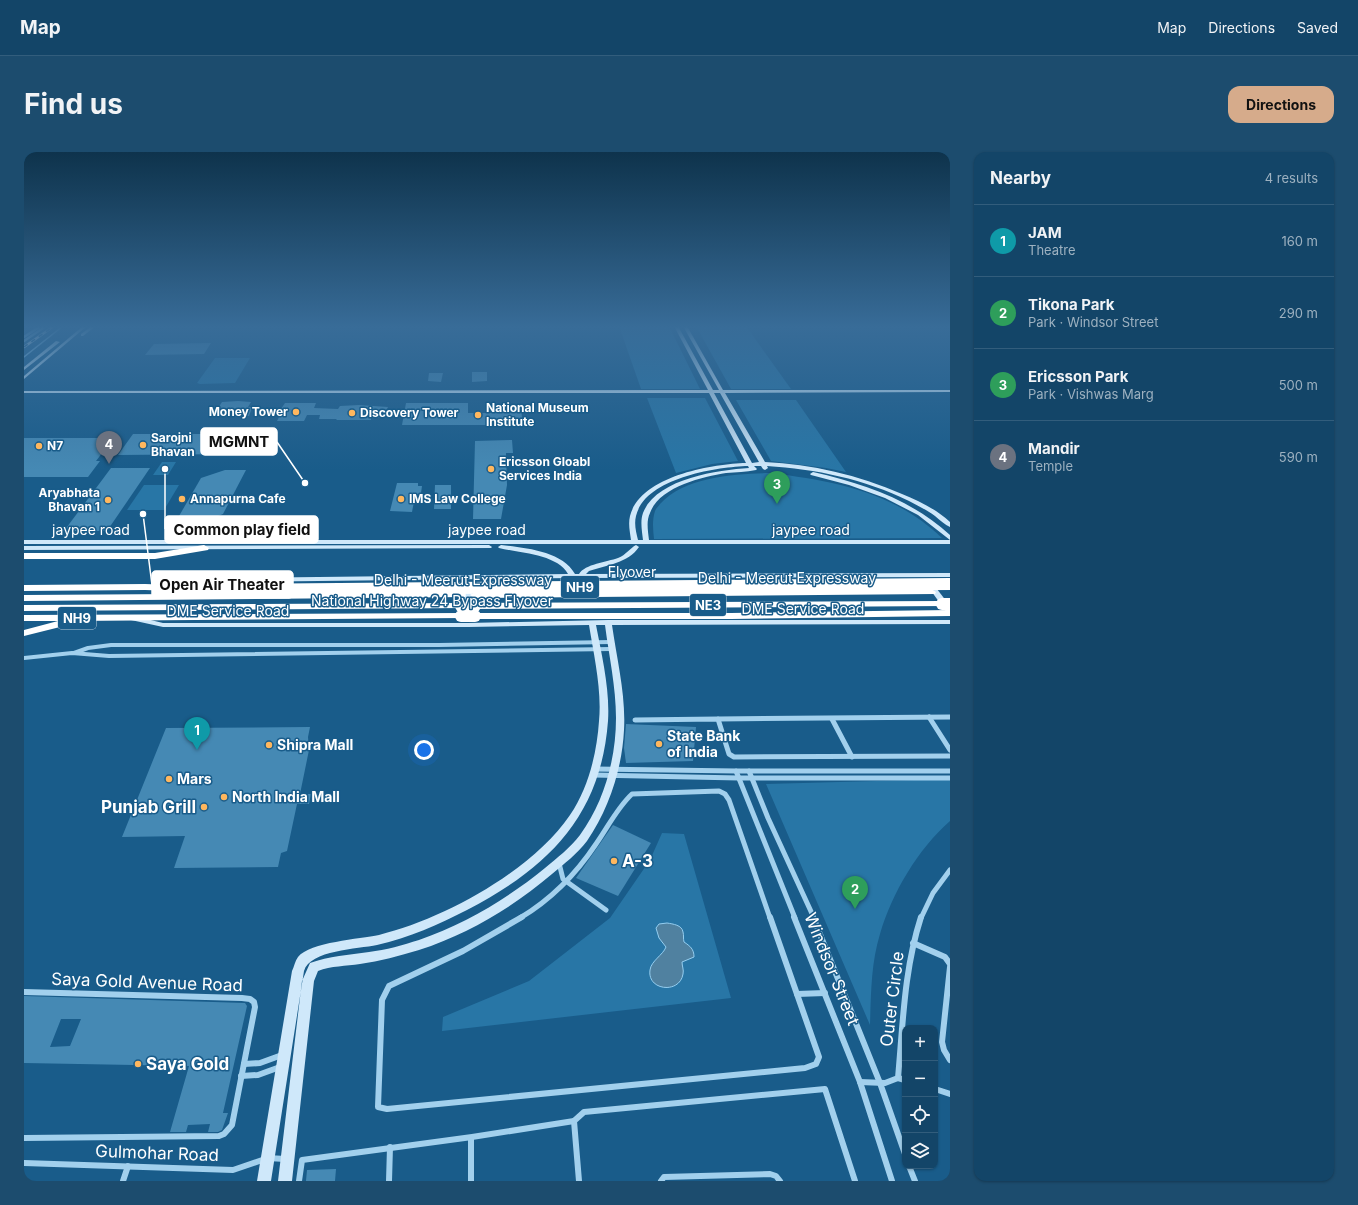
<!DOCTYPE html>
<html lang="en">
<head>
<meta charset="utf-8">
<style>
	:root { --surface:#134568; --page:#1c4c6e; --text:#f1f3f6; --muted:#9db1c0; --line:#325d7c; --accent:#d6ab8b }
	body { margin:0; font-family:Inter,sans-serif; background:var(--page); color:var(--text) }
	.controls { position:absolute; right:12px; bottom:12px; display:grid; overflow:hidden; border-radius:8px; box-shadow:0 1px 3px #0004 }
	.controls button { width:36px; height:36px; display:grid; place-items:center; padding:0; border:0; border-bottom:1px solid var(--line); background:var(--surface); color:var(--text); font:20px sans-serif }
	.you { position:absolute; left:400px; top:598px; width:14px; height:14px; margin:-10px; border:3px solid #fff; border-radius:50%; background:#1a73e8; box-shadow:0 0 0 6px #1a73e833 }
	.badge { display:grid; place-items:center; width:26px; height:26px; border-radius:50%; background:var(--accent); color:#fff; font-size:13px; font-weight:700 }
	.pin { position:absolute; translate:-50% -33px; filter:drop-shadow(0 1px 2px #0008) }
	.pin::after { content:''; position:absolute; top:21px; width:14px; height:12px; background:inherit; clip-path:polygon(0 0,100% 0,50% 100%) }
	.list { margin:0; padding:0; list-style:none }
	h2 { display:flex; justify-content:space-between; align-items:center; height:52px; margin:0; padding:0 16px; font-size:17px }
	h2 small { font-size:13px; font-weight:400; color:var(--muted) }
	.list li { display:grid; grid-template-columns:26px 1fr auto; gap:12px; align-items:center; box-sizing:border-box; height:72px; padding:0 16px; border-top:1px solid var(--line) }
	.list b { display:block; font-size:15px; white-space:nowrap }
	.list p { margin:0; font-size:13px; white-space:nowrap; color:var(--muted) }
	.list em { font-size:13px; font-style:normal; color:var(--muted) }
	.icon { flex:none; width:22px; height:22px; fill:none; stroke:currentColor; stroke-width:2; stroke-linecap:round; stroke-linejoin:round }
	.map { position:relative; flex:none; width:926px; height:1029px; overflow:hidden; border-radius:12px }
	header { display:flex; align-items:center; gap:24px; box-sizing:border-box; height:56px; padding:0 20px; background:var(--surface); border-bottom:1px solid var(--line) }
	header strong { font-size:19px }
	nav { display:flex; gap:22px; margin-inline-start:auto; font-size:14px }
	.intro { display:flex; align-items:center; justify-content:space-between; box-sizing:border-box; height:96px; padding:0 24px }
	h1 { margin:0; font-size:28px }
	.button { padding:10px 18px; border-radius:12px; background:var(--accent); color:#111; font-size:14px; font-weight:700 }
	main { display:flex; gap:24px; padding:0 24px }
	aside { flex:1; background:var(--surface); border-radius:12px; box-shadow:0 1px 3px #0004 }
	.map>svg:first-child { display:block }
</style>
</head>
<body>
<header>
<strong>Map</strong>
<nav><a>Map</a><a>Directions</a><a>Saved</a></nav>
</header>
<div class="intro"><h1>Find us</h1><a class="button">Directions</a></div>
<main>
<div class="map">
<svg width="926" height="1029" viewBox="0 0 926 1029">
	<rect width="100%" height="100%" fill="#195c8a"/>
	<g fill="#2876a6">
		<path d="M 595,174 L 645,174 L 676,237 L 617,237 Z"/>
		<path d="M 672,174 L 722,174 L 767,237 L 707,237 Z"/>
		<path d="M 191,206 L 226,206 L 211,231 L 176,232 L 173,231 Z"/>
		<path d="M 623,246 L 681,246 L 714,309 L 688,312 L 652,321 Z"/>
		<path d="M 712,248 L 772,248 L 822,320 L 802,316 L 747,309 Z"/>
		<path d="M 138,310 L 152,310 L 144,323 L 129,323 Z"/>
		<path d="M 746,321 C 811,329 870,340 918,386 L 630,387 C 629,378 628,368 631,359 C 632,356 635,354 636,352 C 661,324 712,322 746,321 Z"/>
		<path d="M 120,333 L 155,333 L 140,358 L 103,358 Z"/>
		<path d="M 926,627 L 926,669 C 894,697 868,741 856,782 C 847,811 847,842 846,873 L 742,632 Z"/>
		<path d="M 638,681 L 660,682 L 707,846 L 418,879 L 419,865 L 505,829 L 586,766 L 626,708 Z"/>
	</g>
	<path fill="#5081a0" stroke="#95cef0" d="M 643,771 C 649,772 658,773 659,780 C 660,784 659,786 660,790 C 666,794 670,797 670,805 L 658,810 C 658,814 660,818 659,822 C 656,842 623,839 626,818 C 627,809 639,803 642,795 L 635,786 L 632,776 L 635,772 Z"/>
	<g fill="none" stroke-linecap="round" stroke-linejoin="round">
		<path stroke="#95cef0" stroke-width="1.5" d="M 0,205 L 39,174"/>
	</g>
	<g fill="#4589b4" fill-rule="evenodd">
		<path d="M 187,191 L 180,202 L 121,203 L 130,192 Z"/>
		<path d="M 448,220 L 463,220 L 463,229 L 448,230 Z"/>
		<path d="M 405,221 L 419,221 L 417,230 L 404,229 Z"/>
		<path d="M 214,249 L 227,250 L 224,255 L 228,255 L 227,256 L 228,256 L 225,264 L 202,265 L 189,264 L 198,250 Z"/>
		<path d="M 261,251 L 292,251 L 290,256 L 314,257 L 316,254 L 335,253 L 364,255 L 359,266 L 347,266 L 347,268 L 312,268 L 313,267 L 295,267 L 296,263 L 283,263 L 280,269 L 253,269 L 256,263 L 253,263 Z"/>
		<path d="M 382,251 L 444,251 L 444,261 L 476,261 L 476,253 L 497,253 L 498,266 L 482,266 L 483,273 L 378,273 Z"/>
		<path d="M 109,282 L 225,282 L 215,302 L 94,303 Z"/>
		<path d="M 0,286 L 84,286 L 78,292 L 85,292 L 72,309 L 76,309 L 64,325 L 0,325 Z"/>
		<path d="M 488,288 L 489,301 L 482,301 L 483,333 L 477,367 L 449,367 L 451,289 Z"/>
		<path d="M 87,316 L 126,316 L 83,379 L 40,379 Z"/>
		<path d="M 201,318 L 222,318 L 199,362 L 177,371 L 151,371 L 177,326 Z"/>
		<path d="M 373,331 L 394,331 L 394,334 L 398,334 L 397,341 L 393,342 L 394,344 L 391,344 L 388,360 L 366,359 Z"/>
		<path d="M 411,333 L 427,333 L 427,357 L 410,357 Z"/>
		<path d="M 602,572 L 672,575 L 669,609 L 602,611 L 600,596 Z"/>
		<path d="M 286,575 L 284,585 L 285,598 L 276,642 L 287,642 L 285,652 L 273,652 L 263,699 L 257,701 L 254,715 L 150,716 L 161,684 L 98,685 L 142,576 Z"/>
		<path d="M 589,673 L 627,691 L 594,744 L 552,726 Z"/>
		<path d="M 0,844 L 221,851 L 223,854 L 199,961 L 204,961 L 198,978 L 194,980 L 184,980 L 186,972 L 164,973 L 162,980 L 146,980 L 165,914 L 0,911 ZM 37,867 L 57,867 L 46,894 L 26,895 Z"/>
		<path d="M 312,1017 L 311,1029 L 282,1029 L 283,1018 Z"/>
	</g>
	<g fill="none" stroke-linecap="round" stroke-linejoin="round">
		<g stroke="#a2d0ed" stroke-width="2.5">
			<path d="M 0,185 L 17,174"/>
			<path d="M 0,189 L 22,174"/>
		</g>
		<g stroke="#a2d0ed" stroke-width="4">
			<path d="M 50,501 L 64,496 L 87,493 L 415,493 L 587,490"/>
			<path d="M 0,506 L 48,501 L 85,504 L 587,497"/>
		</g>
		<g stroke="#a2d0ed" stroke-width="5">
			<path d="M 905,565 L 926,598"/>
			<path d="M 694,567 L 926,565"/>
			<path d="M 808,567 L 828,605"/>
			<path d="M 611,568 L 694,567 L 705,602 L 710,605 L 926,604"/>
			<path d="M 571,617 L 712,619 L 926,619"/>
			<path d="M 712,619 L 771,766"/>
			<path d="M 725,619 L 744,666 L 790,766"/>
			<path d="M 569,623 L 715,626 L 926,626"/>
			<path d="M 535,711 L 539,727 L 582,758"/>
			<path d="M 496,766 C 528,747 552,722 572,692 C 584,675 593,656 608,642 L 695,639 L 701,642 L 705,648 L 746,766"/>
			<path d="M 897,766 L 909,741 L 926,718"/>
		</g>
		<g stroke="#a2d0ed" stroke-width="6">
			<path d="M 498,765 L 439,799 L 365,834 L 358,848 L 354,955 L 363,957 L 781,916 L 792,912 L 795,905 L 746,765"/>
			<path d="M 770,765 L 836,930 L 868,1029"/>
			<path d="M 789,765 L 856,931 L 881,1002"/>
			<path d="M 889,791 L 921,805 L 926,812"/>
			<path d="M 926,815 L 918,890 L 920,898 L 926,908"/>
			<path d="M 0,840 L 218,846 L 226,847 L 230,850 L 231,855 L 208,973 L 200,982 L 195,984 L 0,986"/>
			<path d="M 773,842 L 801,841"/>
			<path d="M 220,912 L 236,911 L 258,903"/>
			<path d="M 217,924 L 234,923 L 256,915"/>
			<path d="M 874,926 L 881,928"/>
			<path d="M 836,930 L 861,931 L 874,926 C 879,871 880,818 897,765"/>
			<path d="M 911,937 L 926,942"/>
			<path d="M 447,986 L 447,1029"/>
			<path d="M 0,1011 L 209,1018 L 244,1006 L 261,1007"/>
			<path d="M 885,1014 L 891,1029"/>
			<path d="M 99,1029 L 104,1014"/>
			<path d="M 275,1029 L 278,1008 L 448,985 L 550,969"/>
			<path d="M 365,1029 L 366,995"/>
			<path d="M 555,1029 L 550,969 L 560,960 L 801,937 L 831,1029"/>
			<path d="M 637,1029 L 640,1025 L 746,1022 L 752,1024 L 756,1029"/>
		</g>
		<g fill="#cfe8fa" fill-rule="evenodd">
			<path d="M 59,174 L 63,174 L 0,227 L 0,224 Z"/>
			<path d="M 68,174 L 72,174 L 59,184 L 57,184 L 57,182 Z"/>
			<path d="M 650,174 L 654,174 L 689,238 L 695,238 L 659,174 L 663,174 L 699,238 L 926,238 L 926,240 L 701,241 L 741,310 C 788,312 834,323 878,342 C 895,349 912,357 926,370 L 926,375 C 921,373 916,368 911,364 C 903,358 894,354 885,349 C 840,327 792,317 743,314 L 744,316 L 741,318 L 739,317 L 737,314 L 730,314 L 733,317 L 732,318 C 722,320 712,320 702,321 C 678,325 635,335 626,361 C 622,369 624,379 625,388 L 926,388 L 926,392 L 0,392 L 0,388 L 607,388 C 606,380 604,372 606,364 C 616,324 688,312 722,311 L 685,241 L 0,241 L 0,239 L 684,238 ZM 690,241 L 696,241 L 735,310 L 728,311 ZM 724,314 L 725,316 C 693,318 632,327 619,361 C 616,369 618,379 619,388 L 614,388 C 612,380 610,372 612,364 C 621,326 692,315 724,314 Z"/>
			<path d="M 32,189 L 36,190 L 0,218 L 0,215 Z"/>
			<path d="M 789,320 C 841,332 886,347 926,383 L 926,388 L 894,363 L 861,346 L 825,333 L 787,323 L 786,322 Z"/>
			<path d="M 465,393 L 468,395 L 467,396 L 0,398 L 0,394 Z"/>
			<path d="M 477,393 C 501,396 538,399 551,422 L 555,422 C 561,412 583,410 594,406 C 602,403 606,396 612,393 L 615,395 C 604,411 583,413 565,419 L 562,422 L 926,421 L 926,425 L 549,426 L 199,430 L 135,436 L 131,434 L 135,432 L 199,426 L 544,422 C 533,402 495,401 475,396 L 474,395 Z"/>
			<path d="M 904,427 L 906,428 L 926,454 L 926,461 L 923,461 L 900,429 Z"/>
			<path d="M 445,430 L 449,432 L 448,459 L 444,461 L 440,459 L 441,432 Z"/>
			<path d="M 107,464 L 110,464 L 139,471 L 444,471 L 584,468 L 926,468 L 926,472 L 588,473 C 593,508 602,543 600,578 C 598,617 585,657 563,689 C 553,702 540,712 528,722 C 488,756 444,782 395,798 C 375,804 356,809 336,812 C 322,814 307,814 294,819 L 290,829 L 268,1029 L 254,1029 L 278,829 L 286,811 C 305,804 325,803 345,800 C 362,798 379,793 395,788 C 441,772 483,747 521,716 C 533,706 546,696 556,683 C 580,650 592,607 592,566 C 592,535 585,504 581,473 L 572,473 C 578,504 586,538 584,569 C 577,664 524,716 443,758 C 415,772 385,786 353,793 C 334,797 286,798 280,819 L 247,1029 L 233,1029 L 268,819 C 270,815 271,809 274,805 C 286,790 336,787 355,783 C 420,767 508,719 546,663 C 564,637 573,601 575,569 C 578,538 570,504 565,473 L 444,475 L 139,475 L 107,468 L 106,466 Z"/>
		</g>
		<g fill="#fff" fill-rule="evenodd">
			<path d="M 180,393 L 185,396 L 184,398 L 131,407 L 0,407 L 0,401 L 131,401 Z"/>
			<path d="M 121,432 L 175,434 L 180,437 L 175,440 L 121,438 L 0,439 L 0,433 Z"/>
			<path d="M 907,437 L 912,440 L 911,442 L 451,446 L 446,443 L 451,440 Z"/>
			<path d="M 437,440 L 441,441 L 442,443 L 441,445 L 0,449 L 0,443 Z"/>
			<path d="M 918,449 L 923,452 L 922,454 L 451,457 L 446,454 L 451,451 Z"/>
			<path d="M 437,451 L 442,454 L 441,456 L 0,459 L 0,453 Z"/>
			<path d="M 926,458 L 926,464 L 707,467 L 451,467 L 445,464 L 451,461 L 707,461 Z"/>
			<path d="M 437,461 L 443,464 L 441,466 L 49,469 L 48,472 L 0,484 L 0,478 L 34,469 L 0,469 L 0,463 Z"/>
		</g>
		<g stroke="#fff" stroke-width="2.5">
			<path id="rail" d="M 0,195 L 30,174"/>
		</g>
		<use href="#rail" stroke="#195c8a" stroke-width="1.5" stroke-dasharray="4.5" stroke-linecap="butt"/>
		<g stroke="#fff" stroke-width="12">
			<path d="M 186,438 L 926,432"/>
			<path d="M 918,452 L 926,452"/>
			<path d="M 437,454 L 451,454"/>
			<path d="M 437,464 L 451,464"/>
		</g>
	</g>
	<linearGradient id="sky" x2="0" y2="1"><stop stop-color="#0e334c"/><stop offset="0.55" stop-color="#386c98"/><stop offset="1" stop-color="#386c98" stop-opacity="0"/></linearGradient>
	<rect width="926" height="318" fill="url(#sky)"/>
	<g fill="#ffb75e" stroke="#195c8a" stroke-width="1.5">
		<circle cx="272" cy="260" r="4"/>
		<circle cx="328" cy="261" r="4"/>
		<circle cx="454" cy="263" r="4"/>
		<circle cx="119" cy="293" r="4"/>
		<circle cx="15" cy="294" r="4"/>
		<circle cx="467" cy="317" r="4"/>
		<circle cx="158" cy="347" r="4"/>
		<circle cx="377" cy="347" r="4"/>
		<circle cx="84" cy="348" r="4"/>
		<circle cx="635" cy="592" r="4"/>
		<circle cx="245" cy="593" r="4"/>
		<circle cx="145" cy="627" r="4"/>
		<circle cx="200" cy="645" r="4"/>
		<circle cx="180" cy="655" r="4"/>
		<circle cx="590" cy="709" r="4"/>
		<circle cx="114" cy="912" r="4"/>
	</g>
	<g text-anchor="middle" stroke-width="3" stroke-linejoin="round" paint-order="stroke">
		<g font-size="12" font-weight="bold" fill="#fff" stroke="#195c8a" text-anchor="start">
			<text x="462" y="260">National Museum<tspan x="462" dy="14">Institute</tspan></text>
			<text x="264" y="264" text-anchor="end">Money Tower</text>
			<text x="336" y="265">Discovery Tower</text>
			<text x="127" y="290">Sarojni<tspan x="127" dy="14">Bhavan</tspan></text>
			<text x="23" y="298">N7</text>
			<text x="475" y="314">Ericsson Gloabl<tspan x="475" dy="14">Services India</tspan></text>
			<text x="76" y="345" text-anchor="end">Aryabhata<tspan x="76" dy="14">Bhavan 1</tspan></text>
			<text x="166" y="351">Annapurna Cafe</text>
			<text x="385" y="351">IMS Law College</text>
		</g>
		<g fill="#195c8a" stroke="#bacedc" stroke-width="1">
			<rect x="537" y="424" width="38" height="22" rx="3"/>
			<rect x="666" y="442" width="36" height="22" rx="3"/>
			<rect x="34" y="455" width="38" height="22" rx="3"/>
		</g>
		<g font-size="13" font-weight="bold" fill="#fff">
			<text x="556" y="440">NH9</text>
			<text x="684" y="458">NE3</text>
			<text x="53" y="471">NH9</text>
		</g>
		<g font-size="14" fill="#fff" stroke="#195c8a">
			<text x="67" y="383">jaypee road</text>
			<text x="463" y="383">jaypee road</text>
			<text x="787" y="383">jaypee road</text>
			<text x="608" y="425">Flyover</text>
			<text x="763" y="431">Delhi - Meerut Expressway</text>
			<text x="439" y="433">Delhi - Meerut Expressway</text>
			<text x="408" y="454">National Highway 24 Bypass Flyover</text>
			<text x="779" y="462">DME Service Road</text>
			<text x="204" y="464">DME Service Road</text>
		</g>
		<g font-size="14" font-weight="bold" fill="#fff" stroke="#195c8a" text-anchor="start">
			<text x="643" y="589">State Bank<tspan x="643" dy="16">of India</tspan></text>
			<text x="253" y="598">Shipra Mall</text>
			<text x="153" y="632">Mars</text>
			<text x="208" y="650">North India Mall</text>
		</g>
		<g font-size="17" font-weight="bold" fill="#fff" stroke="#195c8a" text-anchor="start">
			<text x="172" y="661" text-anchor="end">Punjab Grill</text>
			<text x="598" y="715">A-3</text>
			<text x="122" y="918">Saya Gold</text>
		</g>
		<g font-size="17" fill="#fff" stroke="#195c8a">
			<text transform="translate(808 817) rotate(68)" y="6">Windsor Street</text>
			<text transform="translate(123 830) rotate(2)" y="6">Saya Gold Avenue Road</text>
			<text transform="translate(868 847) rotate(-83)" y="6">Outer Circle</text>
			<text transform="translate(133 1001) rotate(2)" y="6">Gulmohar Road</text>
		</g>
	</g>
	<path fill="none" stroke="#fff" stroke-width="1.5" d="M281 331L253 290M141 317L141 377M119 362L128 433"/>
	<g fill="#fff" stroke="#195c8a" stroke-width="1.5">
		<circle cx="281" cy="331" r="4"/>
		<circle cx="141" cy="317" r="4"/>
		<circle cx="119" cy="362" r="4"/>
	</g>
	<g fill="#fff" stroke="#fff" stroke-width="1.5">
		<rect x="177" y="276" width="76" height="27" rx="4"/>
		<rect x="141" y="364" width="153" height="27" rx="4"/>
		<rect x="128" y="419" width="141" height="27" rx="4"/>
	</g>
	<g font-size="15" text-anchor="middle" font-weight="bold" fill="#111">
		<text x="215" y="295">MGMNT</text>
		<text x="218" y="383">Common play field</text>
		<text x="198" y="438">Open Air Theater</text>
	</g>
</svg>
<div class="controls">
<button>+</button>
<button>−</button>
<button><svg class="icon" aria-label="locate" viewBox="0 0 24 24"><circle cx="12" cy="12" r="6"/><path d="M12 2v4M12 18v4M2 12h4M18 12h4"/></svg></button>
<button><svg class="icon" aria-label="layers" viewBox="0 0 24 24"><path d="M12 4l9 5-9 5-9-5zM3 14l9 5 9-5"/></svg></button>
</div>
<div class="you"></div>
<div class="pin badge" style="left:173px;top:598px;background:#0f9aa8">1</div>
<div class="pin badge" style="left:831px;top:757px;background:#2e9e5b">2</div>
<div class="pin badge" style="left:753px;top:352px;background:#2e9e5b">3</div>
<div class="pin badge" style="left:85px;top:312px;background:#6b7280">4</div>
</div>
<aside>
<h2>Nearby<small>4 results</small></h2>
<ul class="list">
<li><span class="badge" style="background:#0f9aa8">1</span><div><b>JAM</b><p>Theatre</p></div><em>160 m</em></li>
<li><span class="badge" style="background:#2e9e5b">2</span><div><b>Tikona Park</b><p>Park · Windsor Street</p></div><em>290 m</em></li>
<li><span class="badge" style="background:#2e9e5b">3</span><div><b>Ericsson Park</b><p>Park · Vishwas Marg</p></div><em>500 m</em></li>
<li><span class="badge" style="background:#6b7280">4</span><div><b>Mandir</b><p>Temple</p></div><em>590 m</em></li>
</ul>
</aside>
</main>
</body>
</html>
